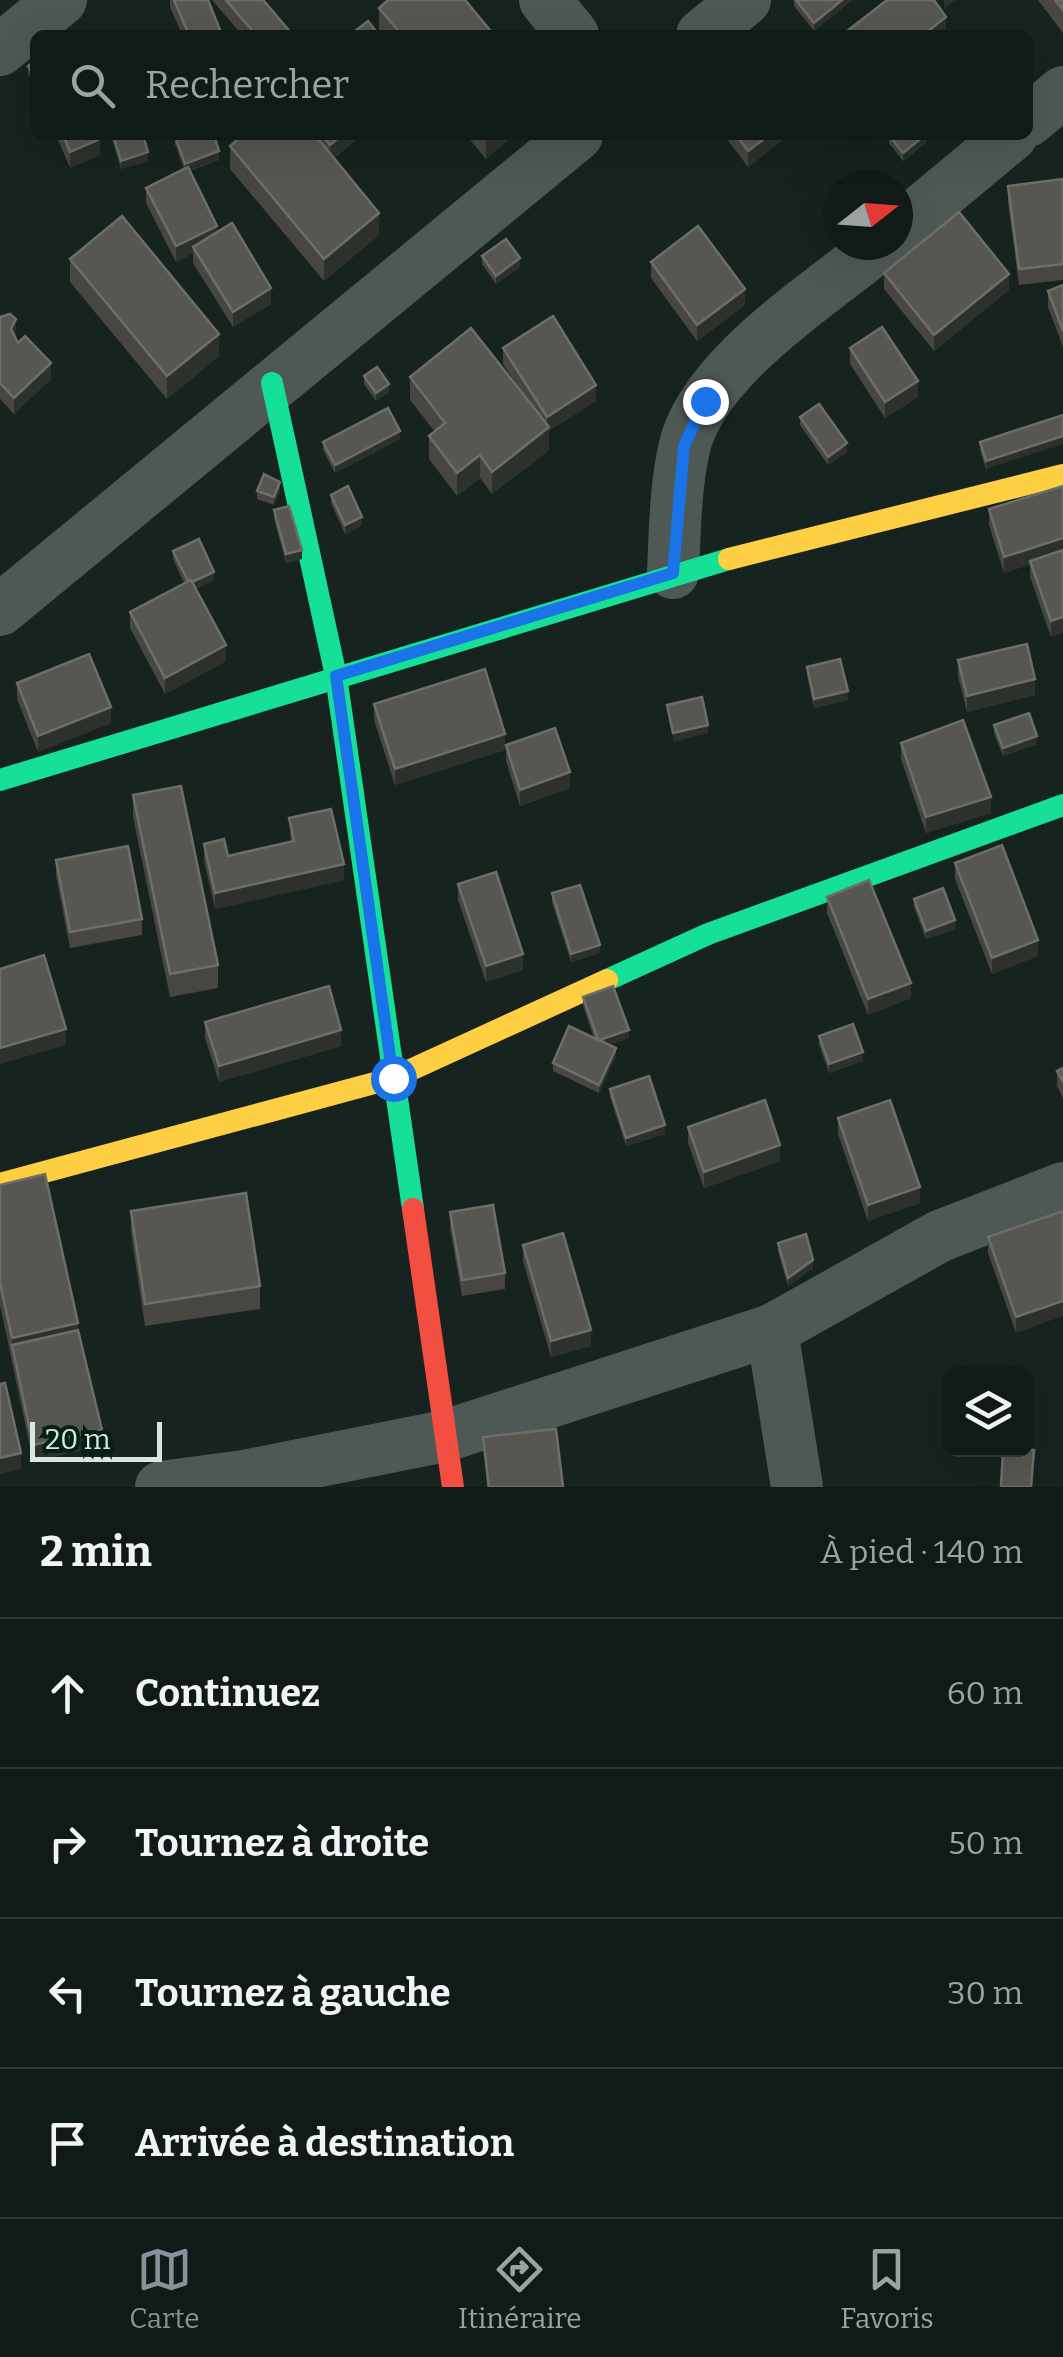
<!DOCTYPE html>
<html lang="fr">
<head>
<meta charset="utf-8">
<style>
	:root { --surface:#101a17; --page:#1e2724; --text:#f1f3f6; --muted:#9ca1a1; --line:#303836; --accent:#8c9099 }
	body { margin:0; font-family:Bitter,serif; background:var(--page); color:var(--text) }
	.controls { position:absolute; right:30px; bottom:30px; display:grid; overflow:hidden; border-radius:15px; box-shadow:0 10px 40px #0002 }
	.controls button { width:90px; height:90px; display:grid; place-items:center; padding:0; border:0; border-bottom:2px solid var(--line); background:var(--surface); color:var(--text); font:50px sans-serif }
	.compass { position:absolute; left:823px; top:170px; width:90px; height:90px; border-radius:50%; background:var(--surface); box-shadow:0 10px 40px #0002; rotate:73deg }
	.scale { position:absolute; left:30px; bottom:25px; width:132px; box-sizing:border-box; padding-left:10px; border:5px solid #d8e7e0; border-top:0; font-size:28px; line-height:35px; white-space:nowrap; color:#d8e7e0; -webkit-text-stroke:8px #062016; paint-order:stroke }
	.stop { position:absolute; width:30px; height:30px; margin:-22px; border:8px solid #1a73e8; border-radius:50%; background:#fff }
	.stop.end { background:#1a73e8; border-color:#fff; box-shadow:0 2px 10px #0008 }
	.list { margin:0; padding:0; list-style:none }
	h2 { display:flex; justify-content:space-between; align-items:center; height:130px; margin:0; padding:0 40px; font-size:42px }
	h2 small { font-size:32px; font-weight:400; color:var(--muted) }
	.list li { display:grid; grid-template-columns:65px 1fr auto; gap:30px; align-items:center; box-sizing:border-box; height:150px; padding:0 40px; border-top:2px solid var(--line) }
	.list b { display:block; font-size:38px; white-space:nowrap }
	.list em { font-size:32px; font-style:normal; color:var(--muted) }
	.icon { flex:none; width:55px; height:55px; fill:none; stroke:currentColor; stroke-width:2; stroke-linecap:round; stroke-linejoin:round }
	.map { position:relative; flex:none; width:1063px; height:1487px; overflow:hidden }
	.search { position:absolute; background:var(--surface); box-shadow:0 10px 40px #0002; left:30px; right:30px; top:30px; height:110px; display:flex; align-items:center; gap:25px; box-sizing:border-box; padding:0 35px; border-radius:15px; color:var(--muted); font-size:38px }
	.sheet { height:730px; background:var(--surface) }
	nav { display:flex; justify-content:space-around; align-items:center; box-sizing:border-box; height:140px; border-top:2px solid var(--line); background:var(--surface); font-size:28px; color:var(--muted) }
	nav a { display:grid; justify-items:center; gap:5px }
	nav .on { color:var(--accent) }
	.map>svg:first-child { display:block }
</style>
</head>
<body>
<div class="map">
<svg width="1063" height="1487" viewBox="0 0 1063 1487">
	<rect width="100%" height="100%" fill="#16231f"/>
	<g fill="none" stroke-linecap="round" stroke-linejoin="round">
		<g stroke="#4e5854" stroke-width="52">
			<path d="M 545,0 L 573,35"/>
			<path d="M 702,35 L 745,0"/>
			<path d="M 0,50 L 61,0"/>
			<path d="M 1028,121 L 1063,92"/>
			<path d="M 898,230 L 1012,135"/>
			<path d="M 673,573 C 675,532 675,490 684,449 C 701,369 818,296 880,245"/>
			<path d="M 0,610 L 577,135"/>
			<path d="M 772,1330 L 797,1487"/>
			<path d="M 161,1487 L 244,1476 L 445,1436 L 772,1330 L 940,1236 L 1063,1188"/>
		</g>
		<g stroke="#16e098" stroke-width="22">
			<path d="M 272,383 L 336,676 L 413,1209"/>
			<path d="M 0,780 L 729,559"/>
			<path d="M 607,980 L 708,934 L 1063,805"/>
		</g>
		<g stroke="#ffcf43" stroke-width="22">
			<path d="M 729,559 L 1063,475"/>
			<path d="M 0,1184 L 393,1078 L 607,980"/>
		</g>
		<path stroke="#f24e42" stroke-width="22" d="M 413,1209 L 453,1487"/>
	</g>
	<g fill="#484640">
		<path d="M 170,0 L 208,0 L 222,35 L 182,35 L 170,7 Z"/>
		<path d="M 212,0 L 263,0 L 293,35 L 242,35 Z"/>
		<path d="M 794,0 L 852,0 L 814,31 L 794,6 Z"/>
		<path d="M 1038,0 L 1063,0 L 1063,33 Z"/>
		<path d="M 379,8 L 494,35 L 383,35 L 379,30 Z"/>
		<path d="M 35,61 L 35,84 L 28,74 L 28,66 Z"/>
		<path d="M 56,135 L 98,135 L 100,155 L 70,168 Z"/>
		<path d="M 111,135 L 143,135 L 148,161 L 121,169 Z"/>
		<path d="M 243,135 L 362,135 L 334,158 L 379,235 L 324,281 L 230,169 L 230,146 Z"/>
		<path d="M 466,135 L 514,135 L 486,159 Z"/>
		<path d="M 724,135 L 789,135 L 748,167 Z"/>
		<path d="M 889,135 L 927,135 L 927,142 L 903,161 L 889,143 Z"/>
		<path d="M 175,136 L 219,160 L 190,171 L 217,232 L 271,304 L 233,327 L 193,263 L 193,253 L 176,262 L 146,203 L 146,188 L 184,169 L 175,144 Z"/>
		<path d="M 1063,179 L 1063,280 L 1019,285 L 1008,202 L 1008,186 Z"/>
		<path d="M 482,256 L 520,267 L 496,284 L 482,264 Z"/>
		<path d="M 70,259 L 219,356 L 167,399 L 70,282 Z"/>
		<path d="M 651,262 L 745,305 L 697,341 L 651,278 Z"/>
		<path d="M 884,273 L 1009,290 L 934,351 L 884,289 Z"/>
		<path d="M 1063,285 L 1063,347 L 1048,307 L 1048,291 Z"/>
		<path d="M 0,317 L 16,335 L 15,337 L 18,343 L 51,379 L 14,414 L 0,399 Z"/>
		<path d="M 503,348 L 596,401 L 549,431 L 549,450 L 492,494 L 480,478 L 457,496 L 429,459 L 429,436 L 435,432 L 410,400 L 410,377 L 519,388 L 503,364 Z"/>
		<path d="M 850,348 L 918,397 L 885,418 L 850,364 Z"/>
		<path d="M 364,376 L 389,392 L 376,401 L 364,384 Z"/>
		<path d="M 1063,415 L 986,469 L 980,450 L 980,442 Z"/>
		<path d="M 800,417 L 847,452 L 828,465 L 800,425 Z"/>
		<path d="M 400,439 L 335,473 L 323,450 L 323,442 Z"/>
		<path d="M 1063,486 L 1051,637 L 1030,577 L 1030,564 L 1004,573 L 989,525 L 989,509 Z"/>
		<path d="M 257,491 L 280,491 L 274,505 L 257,499 Z"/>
		<path d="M 331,495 L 362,525 L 345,534 L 331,503 Z"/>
		<path d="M 274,510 L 302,559 L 286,563 L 274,519 Z"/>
		<path d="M 173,551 L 214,580 L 196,589 L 226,661 L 165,694 L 130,628 L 130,612 L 184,583 L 173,559 Z"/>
		<path d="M 958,660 L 1035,695 L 967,712 L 958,676 Z"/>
		<path d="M 807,667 L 848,700 L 814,708 L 807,675 Z"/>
		<path d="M 17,683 L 111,723 L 38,752 L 17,699 Z"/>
		<path d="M 374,704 L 505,750 L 395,785 L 374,720 Z"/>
		<path d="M 994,725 L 1037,744 L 1003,756 L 994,733 Z"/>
		<path d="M 901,743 L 991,813 L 926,833 L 901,759 Z"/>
		<path d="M 506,745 L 570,788 L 520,806 L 506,761 Z"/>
		<path d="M 133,795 L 218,965 L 218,988 L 170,997 L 133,817 Z"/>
		<path d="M 289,818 L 344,880 L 215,909 L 204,860 L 204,844 L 228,856 L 291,842 Z"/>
		<path d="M 56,860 L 142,919 L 142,935 L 70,948 L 56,876 Z"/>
		<path d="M 955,863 L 1038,956 L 992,974 L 955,879 Z"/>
		<path d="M 458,884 L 523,970 L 486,982 L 458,900 Z"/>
		<path d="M 552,893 L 600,953 L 571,962 L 552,902 Z"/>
		<path d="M 827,897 L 911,998 L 868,1015 L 827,913 Z"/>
		<path d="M 914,899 L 955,929 L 926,939 L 914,907 Z"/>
		<path d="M 583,997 L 629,1038 L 609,1045 L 616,1056 L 599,1093 L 553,1071 L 553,1063 L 594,1038 L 583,1006 Z"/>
		<path d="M 205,1022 L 341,1046 L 219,1082 L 205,1038 Z"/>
		<path d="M 819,1036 L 863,1061 L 829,1073 L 819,1044 Z"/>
		<path d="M 1063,1068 L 1063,1098 L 1057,1086 L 1057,1071 Z"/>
		<path d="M 610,1089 L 665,1134 L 626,1146 L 610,1097 Z"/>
		<path d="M 838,1118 L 920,1203 L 868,1221 L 838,1134 Z"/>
		<path d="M 688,1127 L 780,1161 L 704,1188 L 688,1143 Z"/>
		<path d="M 0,1185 L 78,1330 L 102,1446 L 33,1461 L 0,1305 Z"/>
		<path d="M 131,1211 L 260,1286 L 260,1309 L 145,1326 L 131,1233 Z"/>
		<path d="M 1063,1211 L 1016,1333 L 988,1253 L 988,1237 Z"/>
		<path d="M 450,1212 L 505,1273 L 505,1289 L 462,1296 L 450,1228 Z"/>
		<path d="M 778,1243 L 813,1268 L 788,1286 L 778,1251 Z"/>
		<path d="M 523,1245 L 591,1346 L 551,1357 L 523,1261 Z"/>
		<path d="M 483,1437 L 563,1487 L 487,1487 Z"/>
	</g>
	<g fill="#2d312c">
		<path d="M 842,0 L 852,0 L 814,31 L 814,23 Z"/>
		<path d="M 944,0 L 955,0 L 944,9 Z"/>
		<path d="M 946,17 L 946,33 L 943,35 L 923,35 Z"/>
		<path d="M 342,135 L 362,135 L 330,161 L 330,145 Z"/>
		<path d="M 487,135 L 514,135 L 486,159 L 486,136 Z"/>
		<path d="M 769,135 L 789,135 L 748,167 L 748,151 Z"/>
		<path d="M 925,135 L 927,135 L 927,142 L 903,161 L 903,153 Z"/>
		<path d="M 100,139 L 100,155 L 70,168 L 70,152 Z"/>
		<path d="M 219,151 L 219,160 L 185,172 L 185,164 Z"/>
		<path d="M 148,152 L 148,161 L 121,169 L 121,161 Z"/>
		<path d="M 379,213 L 379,235 L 324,281 L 324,259 Z"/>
		<path d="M 217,226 L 217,242 L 193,247 L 193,253 L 176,262 L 176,246 Z"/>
		<path d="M 520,258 L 520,267 L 496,284 L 496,276 Z"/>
		<path d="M 1009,274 L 1009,290 L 934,351 L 934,335 Z"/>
		<path d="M 271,288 L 271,304 L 233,327 L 233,312 Z"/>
		<path d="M 745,289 L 745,305 L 697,341 L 697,325 Z"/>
		<path d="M 16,319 L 16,335 L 11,345 L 11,329 Z"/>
		<path d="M 219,334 L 219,356 L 167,399 L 167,376 Z"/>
		<path d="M 51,363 L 51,379 L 14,414 L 14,398 Z"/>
		<path d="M 918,381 L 918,397 L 885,418 L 885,402 Z"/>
		<path d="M 389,384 L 389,392 L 376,401 L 376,393 Z"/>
		<path d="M 596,385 L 596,401 L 549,431 L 549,450 L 492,494 L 492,472 L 547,429 L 547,417 Z"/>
		<path d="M 400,431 L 400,439 L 335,473 L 335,465 Z"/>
		<path d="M 1063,436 L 1063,444 L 986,469 L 986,461 Z"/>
		<path d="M 847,443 L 847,452 L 828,465 L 828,457 Z"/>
		<path d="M 480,455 L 480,478 L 457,496 L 457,473 Z"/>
		<path d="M 280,482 L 280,491 L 274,505 L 274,497 Z"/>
		<path d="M 362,517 L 362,525 L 345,534 L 345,525 Z"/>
		<path d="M 1063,538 L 1063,554 L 1004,573 L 1004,557 Z"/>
		<path d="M 302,550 L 302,559 L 286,563 L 286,554 Z"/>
		<path d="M 214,572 L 214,580 L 189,592 L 189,584 Z"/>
		<path d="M 1063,617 L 1063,633 L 1051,637 L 1051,621 Z"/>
		<path d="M 226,645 L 226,661 L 165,694 L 165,678 Z"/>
		<path d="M 1035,679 L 1035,695 L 967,712 L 967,696 Z"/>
		<path d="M 848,691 L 848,700 L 814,708 L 814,699 Z"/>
		<path d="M 111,707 L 111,723 L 38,752 L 38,736 Z"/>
		<path d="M 708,725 L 708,733 L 673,742 L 673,733 Z"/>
		<path d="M 505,734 L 505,750 L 395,785 L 395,769 Z"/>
		<path d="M 1037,736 L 1037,744 L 1003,756 L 1003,748 Z"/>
		<path d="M 570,772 L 570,788 L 520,806 L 520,790 Z"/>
		<path d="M 991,797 L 991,813 L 926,833 L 926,817 Z"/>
		<path d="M 344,864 L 344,880 L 215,909 L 215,893 Z"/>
		<path d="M 955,920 L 955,929 L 926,939 L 926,931 Z"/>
		<path d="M 1038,940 L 1038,956 L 992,974 L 992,958 Z"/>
		<path d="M 600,945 L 600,953 L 571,962 L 571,954 Z"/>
		<path d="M 523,954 L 523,970 L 486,982 L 486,966 Z"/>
		<path d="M 911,983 L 911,998 L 868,1015 L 868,999 Z"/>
		<path d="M 66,1029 L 66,1045 L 0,1064 L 0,1048 Z"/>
		<path d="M 341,1030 L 341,1046 L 219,1082 L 219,1066 Z"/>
		<path d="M 629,1030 L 629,1038 L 599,1048 L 599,1040 Z"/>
		<path d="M 616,1048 L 616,1056 L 599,1093 L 599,1085 Z"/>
		<path d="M 863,1052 L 863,1061 L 829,1073 L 829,1064 Z"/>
		<path d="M 665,1125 L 665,1134 L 626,1146 L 626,1138 Z"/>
		<path d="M 780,1145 L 780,1161 L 704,1188 L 704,1172 Z"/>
		<path d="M 920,1187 L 920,1203 L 868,1221 L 868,1205 Z"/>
		<path d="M 813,1260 L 813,1268 L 788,1286 L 788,1278 Z"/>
		<path d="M 1063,1301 L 1063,1316 L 1016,1333 L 1016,1317 Z"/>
		<path d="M 78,1323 L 78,1346 L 12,1345 L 12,1338 Z"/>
		<path d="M 591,1330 L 591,1346 L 551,1357 L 551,1341 Z"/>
		<path d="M 102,1430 L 102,1446 L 33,1461 L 33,1445 Z"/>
		<path d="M 21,1453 L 21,1469 L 0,1474 L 0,1458 Z"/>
	</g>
	<g fill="#575751" stroke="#6c6e68" stroke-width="2.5">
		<path d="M 174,0 L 208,0 L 222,35 L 189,35 Z"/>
		<path d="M 226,0 L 263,0 L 293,35 L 256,35 Z"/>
		<path d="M 388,0 L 465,0 L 494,35 L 402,35 L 379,8 Z"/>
		<path d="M 796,0 L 842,0 L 814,23 Z"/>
		<path d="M 887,0 L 934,0 L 946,17 L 923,35 L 842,35 Z"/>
		<path d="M 1055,0 L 1063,0 L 1063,10 Z"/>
		<path d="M 368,21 L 379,35 L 350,35 Z"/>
		<path d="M 35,61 L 35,76 L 28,66 Z"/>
		<path d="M 63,135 L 98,135 L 100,139 L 70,152 Z"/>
		<path d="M 113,135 L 143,135 L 148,152 L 121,161 Z"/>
		<path d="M 177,135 L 214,135 L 219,151 L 185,164 L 175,136 Z"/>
		<path d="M 243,135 L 315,135 L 379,213 L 324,259 L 230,146 Z"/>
		<path d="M 322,135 L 342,135 L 330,145 Z"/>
		<path d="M 736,135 L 769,135 L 748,151 Z"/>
		<path d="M 889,135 L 925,135 L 903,153 Z"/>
		<path d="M 188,167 L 217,226 L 176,246 L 146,188 Z"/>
		<path d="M 1063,179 L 1063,264 L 1019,269 L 1008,186 Z"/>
		<path d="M 959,212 L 1009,274 L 934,335 L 884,273 Z"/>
		<path d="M 122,216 L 219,334 L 167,376 L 70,259 Z"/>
		<path d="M 232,223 L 271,288 L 233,312 L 193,247 Z"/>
		<path d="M 698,226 L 745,289 L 697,325 L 651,262 Z"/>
		<path d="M 506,239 L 520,258 L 496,276 L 482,256 Z"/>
		<path d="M 1063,285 L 1063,331 L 1048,291 Z"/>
		<path d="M 10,314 L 16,319 L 11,329 L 18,343 L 25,336 L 51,363 L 14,398 L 0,383 L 0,317 Z"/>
		<path d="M 553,316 L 596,385 L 547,417 L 503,348 Z"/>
		<path d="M 882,327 L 918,381 L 885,402 L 850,348 Z"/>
		<path d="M 471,328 L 549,427 L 492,472 L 480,455 L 457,473 L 429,436 L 445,423 L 410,377 Z"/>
		<path d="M 377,367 L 389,384 L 376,393 L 364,376 Z"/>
		<path d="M 819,404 L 847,443 L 828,457 L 800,417 Z"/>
		<path d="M 388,408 L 400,431 L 335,465 L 323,442 Z"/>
		<path d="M 1063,415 L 1063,436 L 986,461 L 980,442 Z"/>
		<path d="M 264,474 L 280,482 L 274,497 L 257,491 Z"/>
		<path d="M 348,486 L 362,517 L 345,525 L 331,495 Z"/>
		<path d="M 1063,486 L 1063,538 L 1004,557 L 989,509 Z"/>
		<path d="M 289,506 L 302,550 L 286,554 L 274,510 Z"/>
		<path d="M 199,539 L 214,572 L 192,582 L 191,580 L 188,581 L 173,551 Z"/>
		<path d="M 1063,550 L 1063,617 L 1051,621 L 1030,561 Z"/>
		<path d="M 191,580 L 226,645 L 165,678 L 130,612 Z"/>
		<path d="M 1027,644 L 1035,679 L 967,696 L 958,660 Z"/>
		<path d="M 89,654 L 111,707 L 38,736 L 17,683 Z"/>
		<path d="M 840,659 L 848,691 L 814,699 L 807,667 Z"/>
		<path d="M 485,669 L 505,734 L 395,769 L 374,704 Z"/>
		<path d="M 702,697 L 708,725 L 673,733 L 667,705 Z"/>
		<path d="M 1029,713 L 1037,736 L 1003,748 L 994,725 Z"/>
		<path d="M 963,720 L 991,797 L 926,817 L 901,743 Z"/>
		<path d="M 555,728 L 570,772 L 520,790 L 506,745 Z"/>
		<path d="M 181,786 L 218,965 L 170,974 L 133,795 Z"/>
		<path d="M 331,809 L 344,864 L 215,893 L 204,844 L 224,839 L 228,856 L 294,841 L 289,818 Z"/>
		<path d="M 1002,845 L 1038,940 L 992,958 L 955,863 Z"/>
		<path d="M 128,846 L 142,919 L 70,932 L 56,860 Z"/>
		<path d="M 496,872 L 523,954 L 486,966 L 458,884 Z"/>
		<path d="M 869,880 L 911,983 L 868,999 L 827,897 Z"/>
		<path d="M 580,885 L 600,945 L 571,954 L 552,893 Z"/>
		<path d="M 943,888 L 955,920 L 926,931 L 914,899 Z"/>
		<path d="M 44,955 L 66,1029 L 0,1048 L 0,969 Z"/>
		<path d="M 329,986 L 341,1030 L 219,1066 L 205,1022 Z"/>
		<path d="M 613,986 L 629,1030 L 599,1040 L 616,1048 L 599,1085 L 553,1063 L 569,1026 L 598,1040 L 583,997 Z"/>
		<path d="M 853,1024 L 863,1052 L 829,1064 L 819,1036 Z"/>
		<path d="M 1063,1068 L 1063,1082 L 1057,1071 Z"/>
		<path d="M 649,1076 L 665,1125 L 626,1138 L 610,1089 Z"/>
		<path d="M 765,1100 L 780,1145 L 704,1172 L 688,1127 Z"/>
		<path d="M 890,1100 L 920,1187 L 868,1205 L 838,1118 Z"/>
		<path d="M 45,1174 L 78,1323 L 12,1338 L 0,1283 L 0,1185 Z"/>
		<path d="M 246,1193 L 260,1286 L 145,1304 L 131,1211 Z"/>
		<path d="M 493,1205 L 505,1273 L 462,1280 L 450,1212 Z"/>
		<path d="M 1063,1211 L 1063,1301 L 1016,1317 L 988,1237 Z"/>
		<path d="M 563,1233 L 591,1330 L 551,1341 L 523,1245 Z"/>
		<path d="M 806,1234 L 813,1260 L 788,1278 L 778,1243 Z"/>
		<path d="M 78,1330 L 102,1430 L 33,1445 L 12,1345 Z"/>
		<path d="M 5,1383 L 21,1453 L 0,1458 L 0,1384 Z"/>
		<path d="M 556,1429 L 563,1487 L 489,1487 L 483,1437 Z"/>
		<path d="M 1026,1449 L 1034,1450 L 1031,1487 L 1001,1487 L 1003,1450 Z"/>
	</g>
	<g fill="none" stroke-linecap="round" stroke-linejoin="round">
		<path stroke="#1a73e8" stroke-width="12" d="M 393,1078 L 336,676 L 673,573 L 684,446 L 705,401"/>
	</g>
</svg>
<div class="controls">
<button><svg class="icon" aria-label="layers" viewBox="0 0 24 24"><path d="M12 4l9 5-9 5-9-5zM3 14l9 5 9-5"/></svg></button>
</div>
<svg class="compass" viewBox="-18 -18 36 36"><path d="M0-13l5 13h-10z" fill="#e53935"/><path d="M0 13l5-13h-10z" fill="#9ca1a1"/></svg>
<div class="scale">20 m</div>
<div class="stop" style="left:393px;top:1078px"></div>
<div class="stop end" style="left:705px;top:401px"></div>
<div class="search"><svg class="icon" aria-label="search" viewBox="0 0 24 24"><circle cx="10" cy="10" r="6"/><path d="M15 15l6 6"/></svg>Rechercher</div>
</div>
<section class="sheet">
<h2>2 min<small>À pied · 140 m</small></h2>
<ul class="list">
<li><svg class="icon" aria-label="ahead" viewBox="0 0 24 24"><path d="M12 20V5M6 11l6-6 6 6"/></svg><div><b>Continuez</b></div><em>60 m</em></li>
<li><svg class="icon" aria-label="right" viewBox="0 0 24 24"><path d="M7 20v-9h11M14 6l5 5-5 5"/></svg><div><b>Tournez à droite</b></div><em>50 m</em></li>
<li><svg class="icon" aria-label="left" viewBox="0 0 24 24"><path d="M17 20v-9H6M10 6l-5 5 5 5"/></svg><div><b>Tournez à gauche</b></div><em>30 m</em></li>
<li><svg class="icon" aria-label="arrive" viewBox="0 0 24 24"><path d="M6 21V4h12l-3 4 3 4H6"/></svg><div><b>Arrivée à destination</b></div></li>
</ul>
</section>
<nav>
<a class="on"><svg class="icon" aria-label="map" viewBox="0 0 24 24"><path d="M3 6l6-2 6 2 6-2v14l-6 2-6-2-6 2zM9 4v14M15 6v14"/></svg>Carte</a>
<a><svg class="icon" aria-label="directions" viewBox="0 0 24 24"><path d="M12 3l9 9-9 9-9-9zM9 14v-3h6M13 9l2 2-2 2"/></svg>Itinéraire</a>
<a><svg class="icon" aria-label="saved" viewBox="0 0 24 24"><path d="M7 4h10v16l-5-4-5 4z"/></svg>Favoris</a>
</nav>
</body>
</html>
